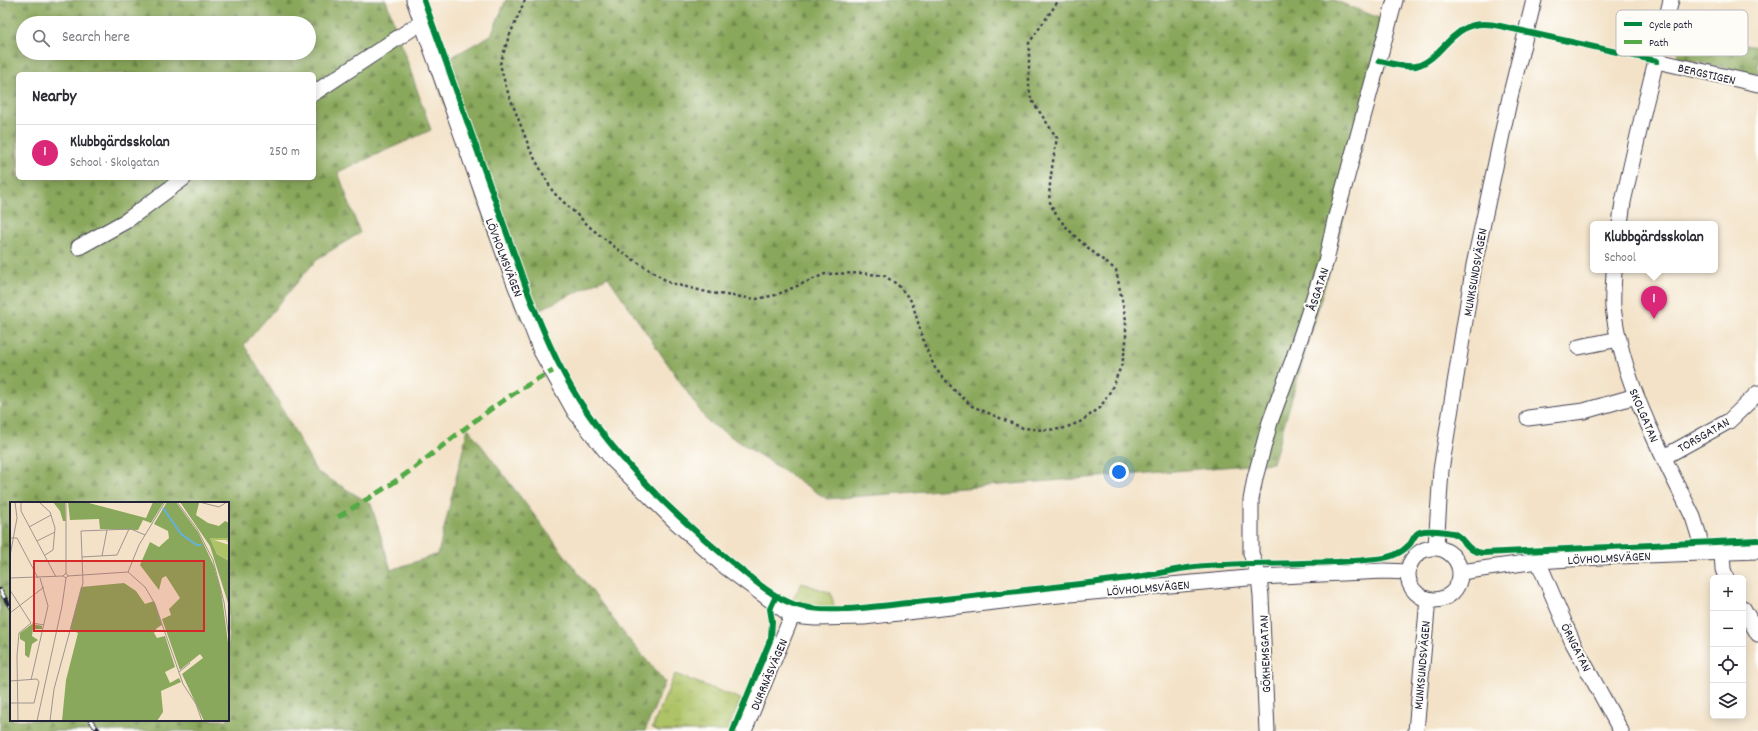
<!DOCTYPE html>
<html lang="en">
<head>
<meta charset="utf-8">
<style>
	:root { --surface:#fff; --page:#f2f2f3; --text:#2b2b33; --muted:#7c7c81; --line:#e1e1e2; --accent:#db2777 }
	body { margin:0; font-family:Dekko,sans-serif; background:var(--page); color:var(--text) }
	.controls { position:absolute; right:12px; bottom:12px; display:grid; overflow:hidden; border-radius:6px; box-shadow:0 2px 10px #0003 }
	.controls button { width:36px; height:36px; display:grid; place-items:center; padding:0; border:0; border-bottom:1px solid var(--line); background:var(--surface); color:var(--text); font:20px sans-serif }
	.you { position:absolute; left:1119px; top:472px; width:14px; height:14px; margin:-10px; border:3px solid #fff; border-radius:50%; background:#1a73e8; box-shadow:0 0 0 6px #1a73e833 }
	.badge { display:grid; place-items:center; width:26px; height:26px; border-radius:50%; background:var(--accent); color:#fff; font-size:13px; font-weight:700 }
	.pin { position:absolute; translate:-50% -33px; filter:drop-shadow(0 1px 2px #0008) }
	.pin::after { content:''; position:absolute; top:21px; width:14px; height:12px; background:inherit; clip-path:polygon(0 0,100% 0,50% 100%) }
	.popup { position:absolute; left:1590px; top:221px; width:128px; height:52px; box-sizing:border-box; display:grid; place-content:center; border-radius:6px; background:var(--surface); filter:drop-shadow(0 1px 3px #0005); font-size:13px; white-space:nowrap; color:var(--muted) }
	.popup b { font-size:15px; color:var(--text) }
	.popup::after { content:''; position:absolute; left:50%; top:100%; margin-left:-8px; border:8px solid transparent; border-top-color:var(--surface) }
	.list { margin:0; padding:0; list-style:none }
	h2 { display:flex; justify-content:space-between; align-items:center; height:52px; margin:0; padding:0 16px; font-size:17px }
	h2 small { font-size:13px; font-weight:400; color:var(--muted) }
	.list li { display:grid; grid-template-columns:26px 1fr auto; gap:12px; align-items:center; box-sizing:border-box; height:56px; padding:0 16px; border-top:1px solid var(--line) }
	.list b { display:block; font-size:15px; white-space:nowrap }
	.list p { margin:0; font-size:13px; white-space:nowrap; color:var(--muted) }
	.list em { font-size:13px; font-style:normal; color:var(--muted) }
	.icon { flex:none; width:22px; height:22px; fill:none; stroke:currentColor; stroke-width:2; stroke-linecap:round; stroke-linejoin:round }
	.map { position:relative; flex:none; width:1758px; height:731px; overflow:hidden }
	.search { position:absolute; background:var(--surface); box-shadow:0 2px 10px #0003; left:16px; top:16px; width:300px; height:44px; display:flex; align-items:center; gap:10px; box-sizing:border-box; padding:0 14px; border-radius:22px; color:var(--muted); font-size:15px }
	.panel { position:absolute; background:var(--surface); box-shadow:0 2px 10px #0003; left:16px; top:72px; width:300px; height:108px; border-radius:6px }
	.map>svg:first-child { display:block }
</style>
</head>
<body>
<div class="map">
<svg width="1758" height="731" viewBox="0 0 1758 731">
	<defs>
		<pattern id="forest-firs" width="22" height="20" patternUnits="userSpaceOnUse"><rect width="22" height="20" fill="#8aa85b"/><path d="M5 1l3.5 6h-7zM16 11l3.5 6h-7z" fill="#70884c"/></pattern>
		<pattern id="park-tufts" width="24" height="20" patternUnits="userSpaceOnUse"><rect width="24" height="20" fill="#aec266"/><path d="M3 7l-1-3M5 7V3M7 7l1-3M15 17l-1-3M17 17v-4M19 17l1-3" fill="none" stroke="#95a659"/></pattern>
	</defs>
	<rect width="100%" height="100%" fill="#fdfcf7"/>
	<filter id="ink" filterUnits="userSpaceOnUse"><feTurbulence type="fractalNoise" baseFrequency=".025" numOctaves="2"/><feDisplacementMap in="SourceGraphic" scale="8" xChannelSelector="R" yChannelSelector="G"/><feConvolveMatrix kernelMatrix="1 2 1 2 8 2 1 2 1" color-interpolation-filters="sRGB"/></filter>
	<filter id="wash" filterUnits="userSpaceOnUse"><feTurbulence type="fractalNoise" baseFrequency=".012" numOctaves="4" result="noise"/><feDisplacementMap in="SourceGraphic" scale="16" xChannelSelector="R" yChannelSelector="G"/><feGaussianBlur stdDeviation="0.9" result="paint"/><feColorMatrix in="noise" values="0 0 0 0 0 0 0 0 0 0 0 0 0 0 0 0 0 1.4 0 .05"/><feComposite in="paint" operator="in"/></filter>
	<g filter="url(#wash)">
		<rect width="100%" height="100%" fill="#f3e2c7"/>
		<g fill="url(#forest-firs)" stroke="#56654b" fill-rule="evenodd">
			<path d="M 0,0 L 386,0 L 431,130 L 338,172 L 360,233 L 317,259 L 244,345 L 281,406 L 316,471 L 371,504 L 391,570 L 438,554 L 468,428 L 626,636 L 665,682 L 645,731 L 0,731 ZM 23,23 L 309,23 L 309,53 L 23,53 ZM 18,74 L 314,74 L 314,178 L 18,178 ZM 11,503 L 228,503 L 228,720 L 11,720 Z"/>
			<path d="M 506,0 L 1334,0 L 1394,24 L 1336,247 L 1273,463 L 827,499 L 707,421 L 608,277 L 520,319 L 432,68 L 491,35 Z"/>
			<path d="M 1704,18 L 1727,26 L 1732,43 L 1758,47 L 1758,74 L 1749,73 L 1678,58 L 1680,22 Z"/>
		</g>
		<g fill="url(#park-tufts)" stroke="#687250">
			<path d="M 802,583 L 831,593 L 835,610 C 817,611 805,615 793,598 Z"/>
			<path d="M 675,674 L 741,699 L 727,731 L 659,731 L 652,728 Z"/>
		</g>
	</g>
	<g filter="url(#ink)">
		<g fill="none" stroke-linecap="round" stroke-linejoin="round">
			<g stroke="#413f50" stroke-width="17">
				<g id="minor">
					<path d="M 414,0 L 513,279 L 541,351 L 575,412 L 613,460 L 676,522 L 723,565 L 792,616 L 815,618 L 864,617 L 1037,597 L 1259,577 L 1384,571 L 1408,572"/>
					<path d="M 1657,61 L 1758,84"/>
					<path d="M 314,93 L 422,22"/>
					<path d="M 1620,224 L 1623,202 L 1644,109 L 1671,0"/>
					<path d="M 79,247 L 126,221 L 184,178"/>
					<path d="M 1614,270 C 1614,282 1612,295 1613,307 C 1622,382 1660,450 1693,517 L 1699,536 L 1701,553"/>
					<path d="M 1579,347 L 1619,339"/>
					<path d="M 1528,418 L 1584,411 L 1636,396"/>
					<path d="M 1664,457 L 1729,421 L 1758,393"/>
					<path d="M 1436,547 L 1441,470 L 1474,265 L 1510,97 L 1534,0"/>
					<circle cx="1434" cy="574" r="26"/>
					<path d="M 1722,553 L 1723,569 L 1726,578"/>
					<path d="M 1538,561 L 1573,643 L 1621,731"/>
					<path d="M 1461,572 L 1538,561 L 1617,556 L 1758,551"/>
					<path d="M 1743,608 L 1758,634"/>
					<path d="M 744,731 L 792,616"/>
					<path d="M 1267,731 L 1261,596 L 1259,577 L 1251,553 L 1251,500 L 1255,478 L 1270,422 L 1293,360 L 1326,261 L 1335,220 L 1395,0"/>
					<path d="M 1416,731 L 1428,599"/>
				</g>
			</g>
			<path stroke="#413f50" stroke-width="2.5" stroke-dasharray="3 3" stroke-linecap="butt" d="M 525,0 L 508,39 L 500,64 L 506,87 L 531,152 L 553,192 L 592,229 L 620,251 L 670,283 L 711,293 L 756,299 L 776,295 L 825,274 L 862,273 L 885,276 L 898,285 L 912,302 L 925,346 L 935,368 L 955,391 L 972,406 L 1023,428 L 1043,430 L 1062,429 L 1080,422 L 1100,408 L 1111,390 L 1122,364 L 1126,344 L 1126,320 L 1116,270 C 1096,255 1058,226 1050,202 C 1047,193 1055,149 1057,138 L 1031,99 L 1029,86 L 1029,43 L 1059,0"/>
			<use href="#minor" stroke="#fff" stroke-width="15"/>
			<g stroke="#22223b" stroke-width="4.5">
				<g id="rail">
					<path d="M 0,590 L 11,608"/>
					<path d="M 90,720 L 99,731"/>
				</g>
			</g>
			<use href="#rail" stroke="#fdfcf7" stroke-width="3" stroke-dasharray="9" stroke-linecap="butt"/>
			<path stroke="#53aa46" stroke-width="5" stroke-dasharray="10 5" stroke-linecap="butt" d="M 338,517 C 362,502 387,488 410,471 C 456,436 501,397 553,371"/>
			<g stroke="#fdfcf7" stroke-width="8">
				<g id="cycleway">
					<path d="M 424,0 L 527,290 C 542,328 557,365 579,400 C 618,461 672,513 728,559 C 749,576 771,597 796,605 C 827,615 884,605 917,602 C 988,594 1059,587 1130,578 C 1152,576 1173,569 1195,567 C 1255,561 1315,566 1376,559 C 1389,558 1401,554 1410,544 C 1413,540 1415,533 1420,532 C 1429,529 1444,532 1453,533 C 1467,539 1463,550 1483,553 L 1758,540"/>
					<path d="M 1379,61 C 1391,63 1405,68 1416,66 C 1425,64 1431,59 1437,53 C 1458,31 1468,19 1500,26 L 1657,61"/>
					<path d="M 733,731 L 771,638 L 772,621 L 770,609 L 776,596"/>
				</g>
			</g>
			<use href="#cycleway" stroke="#00873e" stroke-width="6"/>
		</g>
	</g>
	<g text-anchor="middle" stroke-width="4" stroke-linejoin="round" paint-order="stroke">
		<g font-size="13" fill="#22223b" stroke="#fdfcf7">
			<text transform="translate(1707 73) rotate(13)" y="5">BERGSTIGEN</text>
			<text transform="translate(505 257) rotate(69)" y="5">LÖVHOLMSVÄGEN</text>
			<text transform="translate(1474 272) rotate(-80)" y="5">MUNKSUNDSVÄGEN</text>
			<text transform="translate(1317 289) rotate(-72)" y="5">ÅSGATAN</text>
			<text transform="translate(1645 415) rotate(67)" y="5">SKOLGATAN</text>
			<text transform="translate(1703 434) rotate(-30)" y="5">TORSGATAN</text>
			<text transform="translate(1609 557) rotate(-3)" y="5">LÖVHOLMSVÄGEN</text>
			<text transform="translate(1148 587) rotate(-5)" y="5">LÖVHOLMSVÄGEN</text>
			<text transform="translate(1577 647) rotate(63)" y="5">ÖRNGATAN</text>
			<text transform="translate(1264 654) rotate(-92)" y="5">GÖKHEMSGATAN</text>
			<text transform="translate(1421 665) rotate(-85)" y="5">MUNKSUNDSVÄGEN</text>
			<text transform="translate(768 674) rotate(-67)" y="5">DURRNÄSVÄGEN</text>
		</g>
	</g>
	<g transform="translate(10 502)">
		<rect width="219" height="219" fill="#f3e2c7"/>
		<path d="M 43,0 L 55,0 L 56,19 L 53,19 L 50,9 ZM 58,0 L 75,0 L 136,16 L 143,0 L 154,0 L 141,21 L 133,18 L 128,28 L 90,27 L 89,17 L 60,18 ZM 157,0 L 166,0 L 188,30 L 204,64 L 211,88 L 219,148 L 218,219 L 194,219 L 172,172 L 193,156 L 190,152 L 170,168 L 152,117 L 161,113 L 159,107 L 170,96 L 156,74 L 152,76 L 149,88 L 130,63 L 140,40 L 149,45 L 159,36 L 158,29 L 144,22 ZM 170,0 L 189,1 L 186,13 L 198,21 L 209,24 L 215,19 L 219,21 L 219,36 L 200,36 L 207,52 L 219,59 L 218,101 L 200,44 ZM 114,81 L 126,89 L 135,102 L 144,99 L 152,123 L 147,126 L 144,131 L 147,136 L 155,134 L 165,165 L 155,170 L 160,181 L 169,176 L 171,180 L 151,189 L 153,210 L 147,219 L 52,219 L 56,178 L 68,131 L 60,127 L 71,85 ZM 22,122 L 32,124 L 32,127 L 23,127 L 22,134 L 28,138 L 22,142 L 19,156 L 15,153 L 15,140 L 10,137 L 10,131 Z" fill="#8aa85b"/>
		<path d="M 200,36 L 219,36 L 219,41 L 216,38 L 204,38 L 219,43 L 219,59 L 207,52 Z" fill="#aec266"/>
		<path fill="none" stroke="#63b2dd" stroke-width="2" d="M 153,6 L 171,32 L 187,43 L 191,43"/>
		<path fill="none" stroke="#9f958f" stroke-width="1" d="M 11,0 L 11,9 L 46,75M 29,0 L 40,10 L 45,26 L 43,48 L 35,53M 56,0 L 56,71M 167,0 L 187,27 L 203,58 L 214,100 L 219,137M 189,0 L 209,5 L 217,0M 19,25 L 41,13M 0,36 L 7,36 L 28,76M 27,39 L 45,30M 0,54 L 7,16 L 5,0M 92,54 L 97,28M 72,55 L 107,53 L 119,27M 118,70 L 129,43 L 155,0M 58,74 L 118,70 L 135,85 L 145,102 L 173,182 L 186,202 L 192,219M 0,76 L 53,74M 0,88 L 21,121M 0,111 L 34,85M 22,121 L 34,123M 169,170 L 180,161M 21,178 L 38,104 L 30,76M 0,179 L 27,177 L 29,180 L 24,201 L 0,201M 8,219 L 7,154 L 9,131 L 21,121M 27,219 L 52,104 L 56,76 L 53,74 L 56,71 L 58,74 L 56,76M 40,219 L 44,187 L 73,81 L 71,29 L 121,27 L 135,33"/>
		<path fill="#d62828" fill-opacity="0.15" stroke="#d62828" stroke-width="2" d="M 24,59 L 194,59 L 194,129 L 24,129 Z"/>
		<rect width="219" height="219" fill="none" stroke="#22223b" stroke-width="2"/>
	</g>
	<rect x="1616" y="10" width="132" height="46" rx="6" fill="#fdfcf7" stroke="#bbbbbf" stroke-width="1"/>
	<rect x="1624" y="22" width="18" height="4" fill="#00873e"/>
	<rect x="1624" y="40" width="18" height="4" fill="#53aa46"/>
	<g font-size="11" fill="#22223b">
		<text x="1649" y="28">Cycle path</text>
		<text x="1649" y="46">Path</text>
	</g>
</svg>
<div class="controls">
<button>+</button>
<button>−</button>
<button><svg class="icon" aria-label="locate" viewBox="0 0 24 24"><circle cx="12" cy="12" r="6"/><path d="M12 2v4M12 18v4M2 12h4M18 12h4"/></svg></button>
<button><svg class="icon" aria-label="layers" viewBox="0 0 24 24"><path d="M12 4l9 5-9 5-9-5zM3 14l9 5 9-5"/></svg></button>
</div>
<div class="you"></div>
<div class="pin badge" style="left:1654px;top:319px">1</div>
<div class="popup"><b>Klubbgärdsskolan</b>School</div>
<div class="search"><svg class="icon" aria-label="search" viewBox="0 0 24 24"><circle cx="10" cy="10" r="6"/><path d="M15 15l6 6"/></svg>Search here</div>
<section class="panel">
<h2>Nearby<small></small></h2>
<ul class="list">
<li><span class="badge">1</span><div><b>Klubbgärdsskolan</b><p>School · Skolgatan</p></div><em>250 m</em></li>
</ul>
</section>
</div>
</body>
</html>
